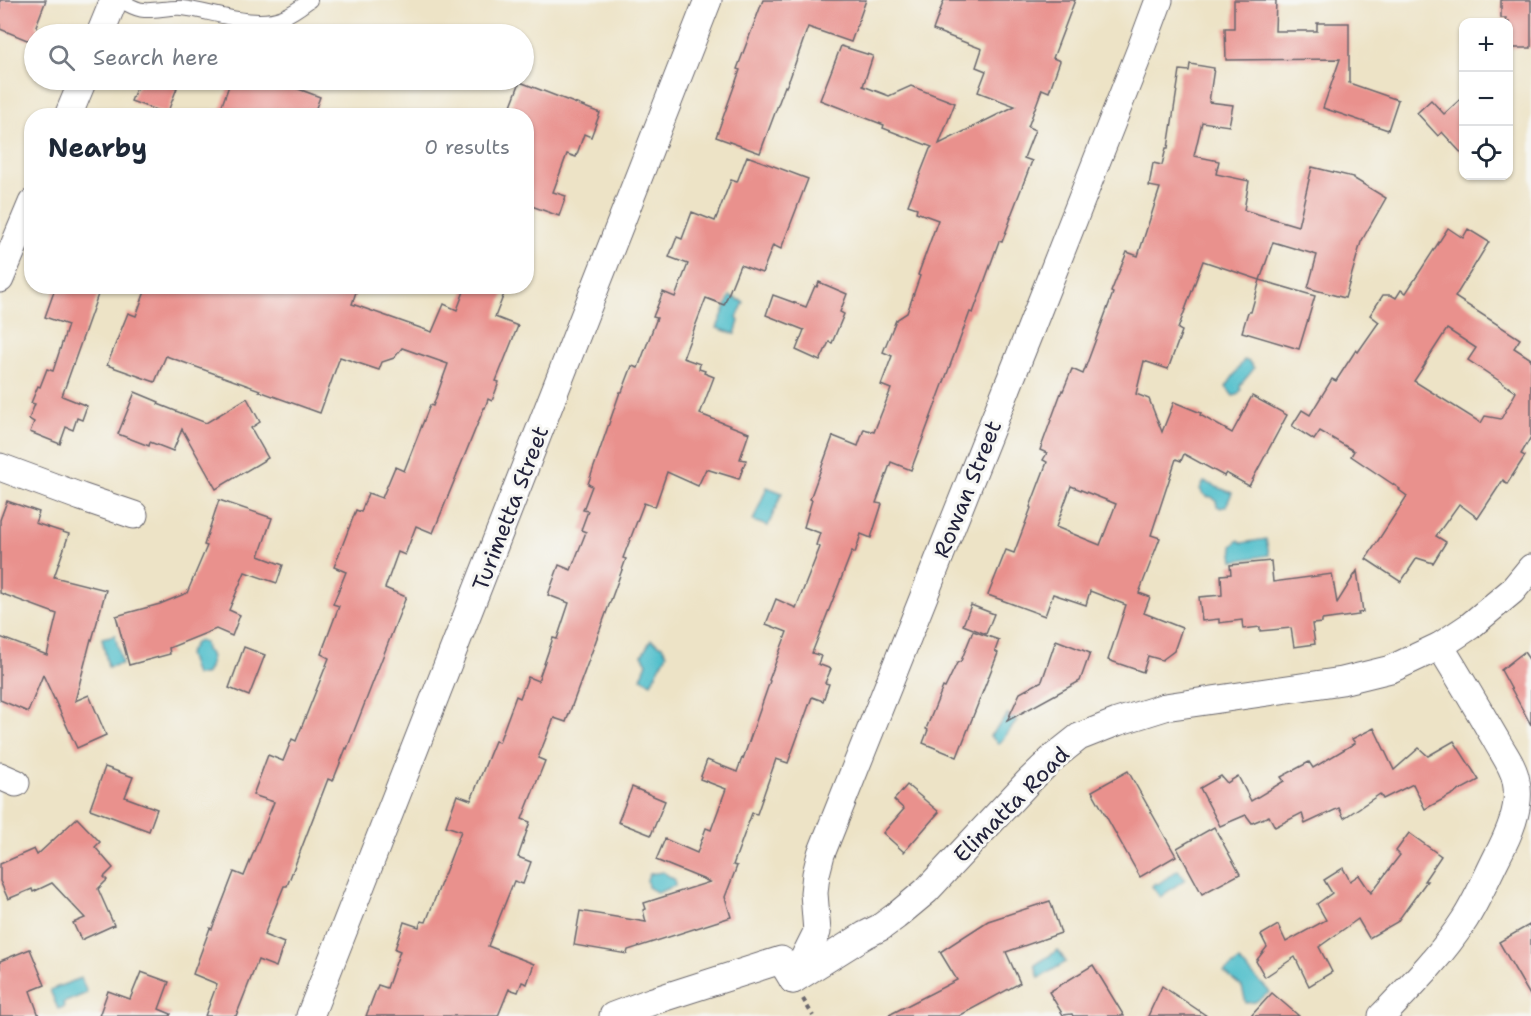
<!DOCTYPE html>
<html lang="en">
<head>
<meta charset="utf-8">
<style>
	:root { --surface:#fff; --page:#f6f6f7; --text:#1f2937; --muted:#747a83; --line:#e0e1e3 }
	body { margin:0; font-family:"Shantell Sans",sans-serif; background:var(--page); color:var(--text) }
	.controls { position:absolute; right:18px; top:18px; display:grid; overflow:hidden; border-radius:12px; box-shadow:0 2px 4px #0004 }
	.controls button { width:54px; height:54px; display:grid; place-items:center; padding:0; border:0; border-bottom:2px solid var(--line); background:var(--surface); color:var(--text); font:30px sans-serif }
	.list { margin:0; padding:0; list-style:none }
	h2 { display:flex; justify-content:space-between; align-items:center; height:78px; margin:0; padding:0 24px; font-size:26px }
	h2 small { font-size:20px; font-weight:400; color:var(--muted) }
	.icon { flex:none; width:33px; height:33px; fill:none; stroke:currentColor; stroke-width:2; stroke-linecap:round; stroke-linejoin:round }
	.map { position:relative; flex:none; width:1531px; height:1016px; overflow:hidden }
	.search { position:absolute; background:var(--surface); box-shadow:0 2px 4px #0004; left:24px; top:24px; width:510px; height:66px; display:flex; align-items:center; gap:15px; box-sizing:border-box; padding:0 21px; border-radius:33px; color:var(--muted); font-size:22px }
	.panel { position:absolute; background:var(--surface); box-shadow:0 2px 4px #0004; left:24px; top:108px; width:510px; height:186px; border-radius:24px }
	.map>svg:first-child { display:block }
</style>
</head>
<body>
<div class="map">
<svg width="1531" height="1016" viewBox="0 0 1531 1016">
	<rect width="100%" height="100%" fill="#f6f6f2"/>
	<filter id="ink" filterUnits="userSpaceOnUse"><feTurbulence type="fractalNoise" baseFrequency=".0167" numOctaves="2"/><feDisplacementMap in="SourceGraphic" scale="12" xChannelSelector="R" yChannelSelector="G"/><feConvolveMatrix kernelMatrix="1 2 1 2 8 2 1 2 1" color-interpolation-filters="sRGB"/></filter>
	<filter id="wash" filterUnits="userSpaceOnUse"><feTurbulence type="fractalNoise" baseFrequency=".008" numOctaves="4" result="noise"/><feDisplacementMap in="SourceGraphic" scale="24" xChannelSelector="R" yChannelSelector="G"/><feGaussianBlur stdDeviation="1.35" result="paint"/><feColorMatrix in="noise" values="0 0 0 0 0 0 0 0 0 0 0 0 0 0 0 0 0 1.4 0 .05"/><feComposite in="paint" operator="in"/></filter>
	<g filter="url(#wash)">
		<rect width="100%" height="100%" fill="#ede3c6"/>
		<g fill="#53c0cc" stroke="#3a7184" stroke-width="1.5">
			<path d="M 730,296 L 744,302 L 737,318 L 739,321 L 735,334 L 717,328 Z"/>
			<path d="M 1244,360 L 1249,362 L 1254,368 C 1250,375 1244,379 1240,386 L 1241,390 L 1237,395 L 1233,396 L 1226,387 Z"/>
			<path d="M 1204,482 L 1232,493 L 1226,506 L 1221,508 L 1217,506 L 1216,501 L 1212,497 C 1205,497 1203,495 1200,489 Z"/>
			<path d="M 767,487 L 782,493 L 768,526 L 753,521 Z"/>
			<path d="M 1266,539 L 1269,555 L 1234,561 L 1232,546 L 1239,540 L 1242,543 Z"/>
			<path d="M 115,635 L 122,664 L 108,667 L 102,638 Z"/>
			<path d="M 651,640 L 662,646 L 667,654 L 651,683 L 641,678 L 647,663 L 642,655 Z"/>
			<path d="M 199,641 L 205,643 L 206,650 C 215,656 210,667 205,675 L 195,675 L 188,654 L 195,643 Z"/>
			<path d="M 1008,714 L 1017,721 L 999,744 L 990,736 Z"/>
			<path d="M 1178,870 L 1185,879 L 1160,897 L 1152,886 L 1155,883 L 1158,884 Z"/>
			<path d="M 663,872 L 675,880 L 675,886 L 666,889 L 658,893 L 648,887 L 647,880 L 649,874 Z"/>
			<path d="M 1058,950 L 1066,962 L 1039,978 L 1035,965 Z"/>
			<path d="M 1239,961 L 1270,992 L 1255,1002 L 1246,1003 L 1242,987 L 1224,972 Z"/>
			<path d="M 81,978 L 87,993 L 63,1003 L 64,1007 L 58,1009 L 50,990 Z"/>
		</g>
		<g id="blocks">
			<g fill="#e9918d" fill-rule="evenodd">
				<path d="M 0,0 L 46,0 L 36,26 L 41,34 L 34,34 L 34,38 L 27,40 L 0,29 Z"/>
				<path d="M 763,0 L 866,0 L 851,42 L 808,27 L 790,78 L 786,87 L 785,86 L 760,153 L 716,137 L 740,70 L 737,69 Z"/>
				<path d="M 944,0 L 1075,0 L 1053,58 L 1060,61 L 1049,92 L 1042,89 L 1028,127 L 1035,130 L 1024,158 L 1032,161 L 1010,218 L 1011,218 L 1002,242 L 999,241 L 973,313 L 970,312 L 960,339 L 911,470 L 891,462 L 876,503 L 882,504 L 871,538 L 861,534 L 855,553 L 852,551 L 812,653 L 821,656 L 818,664 L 831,669 L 825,683 L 829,684 L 823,701 L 812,697 L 788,763 L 776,759 L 757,814 L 752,813 L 733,865 L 737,866 L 725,897 L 731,917 L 628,950 L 627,954 L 574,945 L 580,911 L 646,922 L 643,910 L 646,909 L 644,903 L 710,882 L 656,860 L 665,839 L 697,853 L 706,828 L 711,830 L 726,789 L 700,779 L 707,760 L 737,772 L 742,758 L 743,759 L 770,681 L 769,680 L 787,632 L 766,624 L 776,599 L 796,608 L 820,547 L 816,545 L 820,533 L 804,527 L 812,500 L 810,499 L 833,436 L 858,446 L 864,429 L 874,432 L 891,389 L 881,385 L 892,356 L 883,352 L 896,320 L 907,313 L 920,276 L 918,275 L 938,220 L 916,212 L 917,208 L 908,205 L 930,149 L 932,147 L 883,128 L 884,125 L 820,100 L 841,46 L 873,56 L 863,86 L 889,96 L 911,86 L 955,103 L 939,144 L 1015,106 L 978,92 L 986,71 L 976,67 L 982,49 L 933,30 Z"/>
				<path d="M 1234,0 L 1276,0 L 1275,31 L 1317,31 L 1317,23 L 1349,23 L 1349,83 L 1398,100 L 1388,130 L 1323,108 L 1340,59 L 1226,60 L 1225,28 L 1234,28 Z"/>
				<path d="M 1501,0 L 1531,0 L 1531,48 L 1511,48 L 1511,43 L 1509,43 L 1509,22 L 1506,22 L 1506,18 L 1501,18 Z"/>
				<path d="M 1190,64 L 1214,68 L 1209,102 L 1233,105 L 1229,126 L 1202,122 L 1194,156 L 1219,161 L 1216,174 L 1249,181 L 1244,210 L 1298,226 L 1312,167 L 1353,177 L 1353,178 L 1386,198 L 1361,242 L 1345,298 L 1308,288 L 1317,255 L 1273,242 L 1260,280 L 1315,296 L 1299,349 L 1242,332 L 1248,312 L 1251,312 L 1260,280 L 1203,261 L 1178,329 L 1182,331 L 1168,369 L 1144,361 L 1136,394 L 1149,399 L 1162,432 L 1174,402 L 1201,413 L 1200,415 L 1232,433 L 1252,396 L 1287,415 L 1249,486 L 1226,473 L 1224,476 L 1184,454 L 1181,461 L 1176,459 L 1151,535 L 1160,538 L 1139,593 L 1150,597 L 1144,613 L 1182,628 L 1174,651 L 1162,660 L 1148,656 L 1143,672 L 1108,660 L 1126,605 L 1090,591 L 1086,605 L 1053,594 L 1045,616 L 988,595 L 1006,550 L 1014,553 L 1031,508 L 1030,507 L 1047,462 L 1043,460 L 1047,453 L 1040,450 L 1062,390 L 1063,391 L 1072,369 L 1083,374 L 1113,293 L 1111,292 L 1127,252 L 1138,256 L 1160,188 L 1149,186 L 1153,163 L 1162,165 L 1166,148 L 1168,148 L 1180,70 L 1189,71 ZM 1071,486 L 1116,504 L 1100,545 L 1056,527 Z"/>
				<path d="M 142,80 L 169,80 L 167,84 L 177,88 L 167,114 L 131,101 L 138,84 L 140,85 Z"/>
				<path d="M 231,80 L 261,80 L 275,85 L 277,81 L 320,97 L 313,116 L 218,116 Z"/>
				<path d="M 520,82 L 600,113 L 591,137 L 584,134 L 576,157 L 567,154 L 553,192 L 566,196 L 559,216 L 526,204 L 526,116 L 507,116 Z"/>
				<path d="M 1464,96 L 1464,156 L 1442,132 L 1438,136 L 1417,113 L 1431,100 L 1444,114 Z"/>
				<path d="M 747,156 L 808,179 L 781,249 L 773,245 L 762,273 L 740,265 L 724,305 L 706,298 L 683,358 L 700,364 L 699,369 L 705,371 L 704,373 L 714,377 L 700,414 L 749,433 L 740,459 L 746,460 L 739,479 L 706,469 L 698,486 L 667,472 L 655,507 L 644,503 L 623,558 L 626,559 L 566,722 L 554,718 L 538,758 L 545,761 L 522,819 L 530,822 L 518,857 L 531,862 L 523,884 L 514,881 L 488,946 L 534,964 L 527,984 L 522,982 L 518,992 L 509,989 L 498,1016 L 366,1016 L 378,985 L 387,988 L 400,951 L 395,949 L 404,922 L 419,927 L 421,921 L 426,922 L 461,831 L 446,826 L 457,795 L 471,800 L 495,741 L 499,742 L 516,696 L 520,698 L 528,677 L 538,681 L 553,638 L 557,639 L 569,603 L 548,595 L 559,565 L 571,570 L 586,532 L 581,530 L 588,511 L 583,510 L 592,486 L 588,484 L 620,392 L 622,392 L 632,366 L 638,368 L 657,318 L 653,317 L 663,292 L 675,297 L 688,264 L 669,257 L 677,237 L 682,239 L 692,212 L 715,221 L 731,180 L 737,182 Z"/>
				<path d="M 1448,228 L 1463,238 L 1468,229 L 1489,242 L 1455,297 L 1520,339 L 1514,348 L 1531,359 L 1531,437 L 1521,454 L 1525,456 L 1507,484 L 1503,480 L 1478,518 L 1459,504 L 1436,536 L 1446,542 L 1433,563 L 1417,558 L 1401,582 L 1366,559 L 1407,496 L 1399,490 L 1400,489 L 1351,456 L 1354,451 L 1320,431 L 1314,440 L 1292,426 L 1302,410 L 1310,415 L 1332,379 L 1336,381 L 1356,350 L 1358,352 L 1379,322 L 1370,315 L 1383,295 L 1391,295 L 1396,298 L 1401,290 L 1406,293 ZM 1447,329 L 1476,348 L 1468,360 L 1516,392 L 1501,419 L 1485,416 L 1481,423 L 1414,381 L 1426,363 L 1425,363 Z"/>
				<path d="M 819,282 L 847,294 L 840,312 L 844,314 L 832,343 L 829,342 L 820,361 L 796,350 L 804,330 L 766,315 L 773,295 L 806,307 L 815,286 L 817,287 Z"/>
				<path d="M 56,286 L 101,286 L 62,396 L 87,406 L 82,420 L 77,418 L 73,430 L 66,427 L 60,444 L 30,432 L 34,422 L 29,419 L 35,404 L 31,403 L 38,386 L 40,387 L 47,369 L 53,371 L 68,325 L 45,317 Z"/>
				<path d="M 147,286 L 358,286 L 352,304 L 432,332 L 444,304 L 457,310 L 466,286 L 486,286 L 504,294 L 495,317 L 518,326 L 496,381 L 499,382 L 492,401 L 488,399 L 485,408 L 484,408 L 433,533 L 416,526 L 405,555 L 398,552 L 385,588 L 406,597 L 347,749 L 346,748 L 333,781 L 328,779 L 287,886 L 284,886 L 264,935 L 284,943 L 276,967 L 258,960 L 236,1016 L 205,1016 L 217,984 L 193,974 L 210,928 L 212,929 L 234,872 L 244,876 L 274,802 L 253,795 L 268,755 L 283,761 L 292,739 L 296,741 L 329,658 L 321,654 L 339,606 L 333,604 L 346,572 L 334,567 L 356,510 L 361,512 L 368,493 L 382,498 L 395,467 L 404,471 L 430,405 L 433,406 L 448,364 L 402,348 L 394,358 L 382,362 L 379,370 L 340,357 L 320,413 L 259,391 L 260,390 L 166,356 L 155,382 L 107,365 L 128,313 L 136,316 Z"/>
				<path d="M 135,392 L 159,402 L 158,404 L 206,423 L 247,398 L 260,422 L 251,428 L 268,458 L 216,489 L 182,429 L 173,451 L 150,442 L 149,446 L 118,434 Z"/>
				<path d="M 219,500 L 272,518 L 259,556 L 283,565 L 277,583 L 245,572 L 229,610 L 240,615 L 232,636 L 216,629 L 169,648 L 170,654 L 129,665 L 116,616 L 160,604 L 187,593 L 207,546 L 204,545 Z"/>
				<path d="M 7,501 L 39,512 L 35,523 L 69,534 L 54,577 L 106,590 L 92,640 L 91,639 L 75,701 L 89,695 L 106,735 L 77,748 L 43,675 L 28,712 L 0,700 L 0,637 L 47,655 L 57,614 L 0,593 L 0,520 Z"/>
				<path d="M 1271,561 L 1273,582 L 1332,574 L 1337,603 L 1357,571 L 1363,612 L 1358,613 L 1359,615 L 1322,620 L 1322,623 L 1312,624 L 1315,644 L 1294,647 L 1291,628 L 1260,631 L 1260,627 L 1243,629 L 1242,620 L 1219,623 L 1219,619 L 1202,621 L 1199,597 L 1222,595 L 1221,575 L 1231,574 L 1230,565 Z"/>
				<path d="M 971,605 L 994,614 L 986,634 L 963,625 Z"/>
				<path d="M 973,631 L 999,640 L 995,651 L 998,653 L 957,757 L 923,743 L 928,730 L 926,729 L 943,687 L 945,688 L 957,663 L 961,661 Z"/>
				<path d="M 1056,640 L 1090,653 L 1080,681 L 1007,721 L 1020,693 L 1042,681 Z"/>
				<path d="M 244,647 L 265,655 L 249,696 L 229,688 Z"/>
				<path d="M 1524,652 L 1531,662 L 1531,725 L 1501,670 Z"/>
				<path d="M 1374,728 L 1394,770 L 1419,748 L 1428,756 L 1454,741 L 1479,780 L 1425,809 L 1413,784 L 1383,799 L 1380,794 L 1344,818 L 1339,808 L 1305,824 L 1302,813 L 1275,827 L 1269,816 L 1252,823 L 1246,815 L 1220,826 L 1200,788 L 1221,776 L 1227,783 L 1238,776 L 1251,801 L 1284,781 L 1281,777 L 1309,762 L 1313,768 L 1355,743 L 1352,739 Z"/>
				<path d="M 105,767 L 133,777 L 125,797 L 157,809 L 149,831 L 90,809 Z"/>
				<path d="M 1128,771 L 1176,856 L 1140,877 L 1092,791 Z"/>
				<path d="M 907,785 L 939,812 L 904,852 L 883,833 L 904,809 L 894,800 Z"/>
				<path d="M 632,787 L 665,801 L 651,835 L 618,822 Z"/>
				<path d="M 77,818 L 100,842 L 95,847 L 113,868 L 104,877 L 107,880 L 98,889 L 114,925 L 81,940 L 73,923 L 85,918 L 52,883 L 33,892 L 32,889 L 8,899 L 0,881 L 0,864 L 34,849 L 37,855 Z"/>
				<path d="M 1214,827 L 1240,874 L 1202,894 L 1177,848 Z"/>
				<path d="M 1409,833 L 1441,856 L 1424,881 L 1427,881 L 1397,922 L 1369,938 L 1358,919 L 1319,947 L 1332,972 L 1309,986 L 1295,957 L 1265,977 L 1256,961 L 1267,947 L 1261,935 L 1278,925 L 1286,942 L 1326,920 L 1317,904 L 1332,893 L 1324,880 L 1343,868 L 1350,881 L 1359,875 L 1371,893 L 1400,855 L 1396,851 Z"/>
				<path d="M 1050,901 L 1061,933 L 1006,952 L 1020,983 L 959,1016 L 887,1016 L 957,980 L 940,952 L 988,921 Z"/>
				<path d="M 1531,924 L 1531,997 L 1499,942 Z"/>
				<path d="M 30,949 L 45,985 L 30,991 L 39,1016 L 0,1016 L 0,961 Z"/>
				<path d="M 1093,965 L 1124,1016 L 1073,1016 L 1072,1014 L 1063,1015 L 1049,992 Z"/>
				<path d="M 141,972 L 169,982 L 159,1009 L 171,1014 L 170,1016 L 99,1016 L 108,991 L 130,999 Z"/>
				<path d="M 1162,986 L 1207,1016 L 1148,1016 Z"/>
				<path d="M 1272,993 L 1299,1016 L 1251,1016 Z"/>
			</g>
		</g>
	</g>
	<g filter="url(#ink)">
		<use href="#blocks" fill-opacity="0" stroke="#69666c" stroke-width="1.5"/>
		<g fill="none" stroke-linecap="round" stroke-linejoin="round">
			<g stroke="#69666c" stroke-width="16">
				<path id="service" d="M 119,0 C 126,3 136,10 144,10 C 156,11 168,7 182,8 C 212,11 253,29 283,17 C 293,13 302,6 310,0"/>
			</g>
			<g stroke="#69666c" stroke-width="29">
				<g id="minor">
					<path d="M 100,34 L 114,0"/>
					<path d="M 68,116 L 83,80"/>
					<path d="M 0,279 L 32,203"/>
					<path d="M 0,467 L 81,497 L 134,515"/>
					<path d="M 0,776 L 16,783"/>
					<path d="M 793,980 L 817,932 L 814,893 L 816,874 L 821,854 L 1029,333 L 1140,51 L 1159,0"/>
					<path d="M 310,1016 L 708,0"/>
					<path d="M 613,1016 L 653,1001 L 781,960 L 793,980 L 865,935 L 881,927 L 896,916 L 926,891 L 1028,782 L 1055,756 L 1079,737 L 1117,722 L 1165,707 L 1342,681 L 1391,669 L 1440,646 L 1470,626 L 1512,591 L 1531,568"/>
					<path d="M 1382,1016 C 1411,986 1442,955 1465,919 C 1477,900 1486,879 1496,859 C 1508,836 1522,807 1516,781 C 1514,767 1503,753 1496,740 C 1478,709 1459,677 1440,646"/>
				</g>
			</g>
			<path stroke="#69666c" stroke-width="4" stroke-dasharray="4.5 4.5" stroke-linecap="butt" d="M 803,999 L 813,1016"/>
			<use href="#service" stroke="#fff" stroke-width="14"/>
			<use href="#minor" stroke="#fff" stroke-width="27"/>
		</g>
	</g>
	<g text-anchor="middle" stroke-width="6" stroke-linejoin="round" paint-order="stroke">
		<g font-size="22" fill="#22223b" stroke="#f6f6f2">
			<text transform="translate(967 489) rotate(-68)" y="8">Rowan Street</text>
			<text transform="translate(510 508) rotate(-69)" y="8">Turimetta Street</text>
			<text transform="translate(1011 804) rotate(-45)" y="8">Elimatta Road</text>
		</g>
	</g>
</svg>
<div class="controls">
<button>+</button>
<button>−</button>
<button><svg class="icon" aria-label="locate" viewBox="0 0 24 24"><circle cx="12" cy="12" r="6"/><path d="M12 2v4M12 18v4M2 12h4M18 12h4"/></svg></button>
</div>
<div class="search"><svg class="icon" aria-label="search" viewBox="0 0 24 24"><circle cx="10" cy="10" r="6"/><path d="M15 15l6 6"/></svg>Search here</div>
<section class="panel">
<h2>Nearby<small>0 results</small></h2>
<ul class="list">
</ul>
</section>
</div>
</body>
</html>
